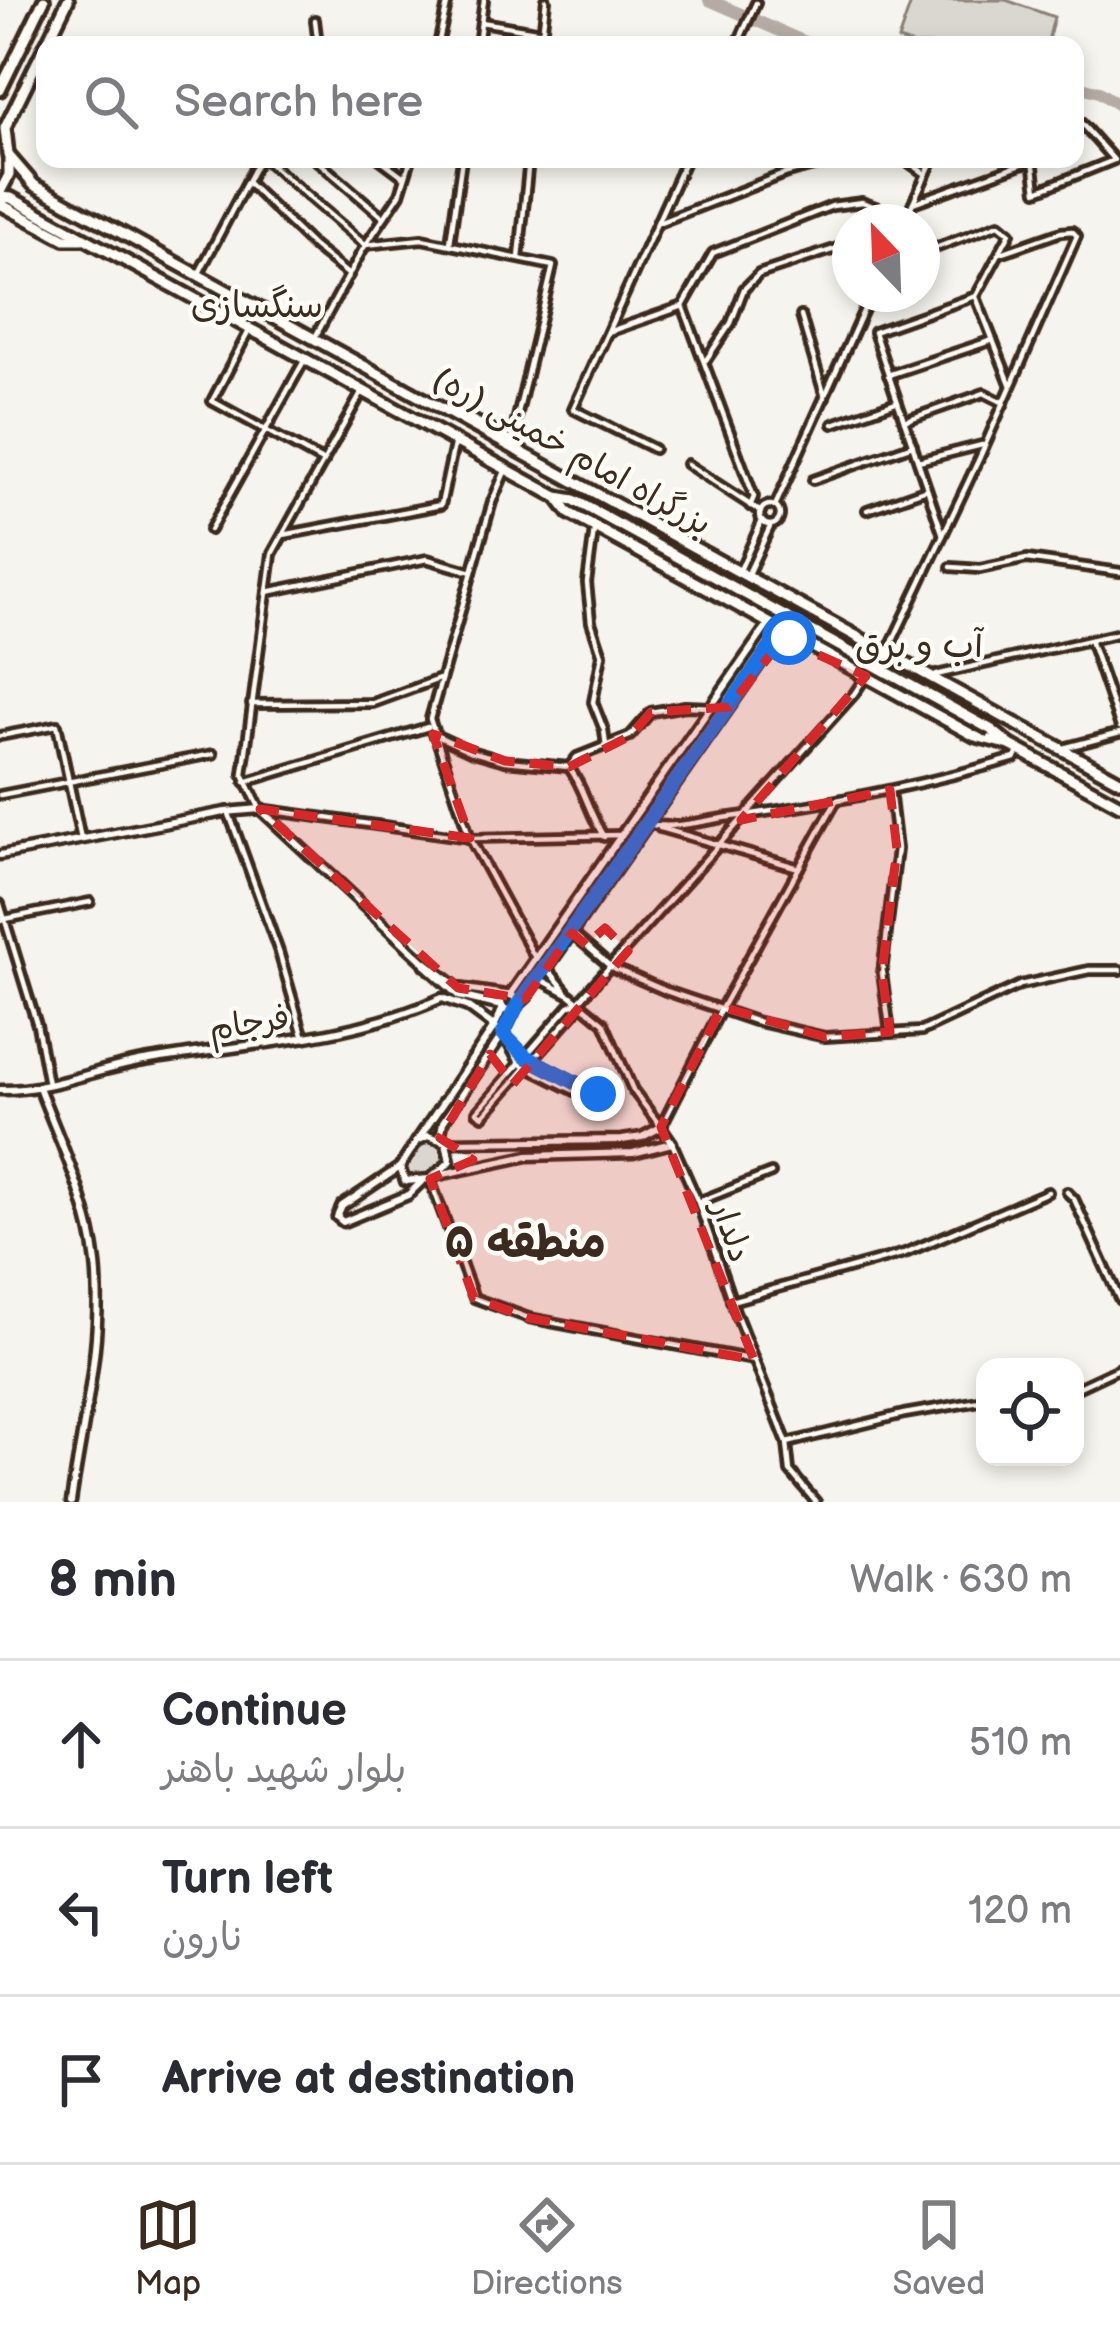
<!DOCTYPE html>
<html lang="en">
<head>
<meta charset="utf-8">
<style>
	:root { --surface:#fff; --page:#f2f2f3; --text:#2b2b33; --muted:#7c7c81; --line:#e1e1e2; --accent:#3b2a1e }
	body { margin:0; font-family:"Balsamiq Sans","Playpen Sans Arabic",sans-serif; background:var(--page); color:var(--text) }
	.controls { position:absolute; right:36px; bottom:36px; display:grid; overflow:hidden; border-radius:24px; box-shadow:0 6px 18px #0003 }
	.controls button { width:108px; height:108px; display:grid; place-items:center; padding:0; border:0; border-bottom:3px solid var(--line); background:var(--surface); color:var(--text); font:60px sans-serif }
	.compass { position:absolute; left:832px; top:204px; width:108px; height:108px; border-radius:50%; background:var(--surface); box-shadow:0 6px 18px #0003; rotate:337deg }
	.stop { position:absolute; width:36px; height:36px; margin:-27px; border:9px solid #1a73e8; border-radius:50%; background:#fff }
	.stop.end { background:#1a73e8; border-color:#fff; box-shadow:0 3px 12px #0008 }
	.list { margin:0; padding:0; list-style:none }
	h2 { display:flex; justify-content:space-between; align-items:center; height:156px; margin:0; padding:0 48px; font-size:51px }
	h2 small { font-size:39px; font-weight:400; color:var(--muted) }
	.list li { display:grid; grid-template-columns:78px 1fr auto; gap:36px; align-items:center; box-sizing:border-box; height:168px; padding:0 48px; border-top:3px solid var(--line) }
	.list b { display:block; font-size:45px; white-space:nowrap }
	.list p { margin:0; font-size:39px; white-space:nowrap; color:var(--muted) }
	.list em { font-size:39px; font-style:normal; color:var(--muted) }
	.icon { flex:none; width:66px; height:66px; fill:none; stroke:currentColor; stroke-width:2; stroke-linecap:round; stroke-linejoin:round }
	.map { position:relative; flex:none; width:1120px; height:1502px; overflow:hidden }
	.search { position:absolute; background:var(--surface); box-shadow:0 6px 18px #0003; left:36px; right:36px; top:36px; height:132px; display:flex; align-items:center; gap:30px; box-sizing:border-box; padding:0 42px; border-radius:24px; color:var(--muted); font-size:45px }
	.sheet { height:660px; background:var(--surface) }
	nav { display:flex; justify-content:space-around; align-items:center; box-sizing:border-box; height:168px; border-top:3px solid var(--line); background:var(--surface); font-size:33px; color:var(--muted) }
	nav a { display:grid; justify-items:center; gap:6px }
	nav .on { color:var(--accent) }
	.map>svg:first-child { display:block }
</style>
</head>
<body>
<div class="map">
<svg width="1120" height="1502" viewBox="0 0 1120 1502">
	<rect width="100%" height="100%" fill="#f5f4ee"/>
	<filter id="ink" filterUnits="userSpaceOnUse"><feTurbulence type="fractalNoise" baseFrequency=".00833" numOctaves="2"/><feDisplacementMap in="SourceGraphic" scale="24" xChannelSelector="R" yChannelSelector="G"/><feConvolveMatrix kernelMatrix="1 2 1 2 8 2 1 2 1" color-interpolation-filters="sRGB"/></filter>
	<g filter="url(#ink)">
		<g fill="#dad6d0" stroke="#8a8077" stroke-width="3">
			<path d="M 912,0 L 1006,0 L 1054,17 L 1047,45 L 914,45 L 898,40 Z"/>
			<path d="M 431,1140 L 444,1145 C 454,1170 430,1175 410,1179 L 403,1167 L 421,1142 Z"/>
		</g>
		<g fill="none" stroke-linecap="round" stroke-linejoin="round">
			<g stroke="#b4aca4" stroke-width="12">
				<path d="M 709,0 L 812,45"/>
				<path d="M 1075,85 L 1099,92 L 1120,106"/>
			</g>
			<g stroke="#3b2a1e" stroke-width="14">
				<g id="minor">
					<path d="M 315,20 L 318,45"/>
					<path d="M 481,22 L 542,32"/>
					<path d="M 438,45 L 448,0"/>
					<path d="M 478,45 L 484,0"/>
					<path d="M 541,45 L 546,0"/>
					<path d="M 737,45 L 756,3"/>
					<path d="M 264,159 L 365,245 L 422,239 L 553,266 L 510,447"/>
					<path d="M 315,159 L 382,216"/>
					<path d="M 380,159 L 404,177"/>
					<path d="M 904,159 L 924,173"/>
					<path d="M 1033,159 L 1037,191 L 1114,160 L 1081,123 L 1075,123"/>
					<path d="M 247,182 L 314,247 L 349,275"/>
					<path d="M 913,203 L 1033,160"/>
					<path d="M 904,222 L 933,159"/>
					<path d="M 658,223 L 787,173 L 840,159"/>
					<path d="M 450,243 L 462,159"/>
					<path d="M 922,253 L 999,224 L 1010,233 L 976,296 L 874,332 L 943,535"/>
					<path d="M 519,258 L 529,159"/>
					<path d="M 198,275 L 259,159"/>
					<path d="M 976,297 L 1011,386"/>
					<path d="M 683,306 L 754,497 L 750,506"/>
					<path d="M 801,316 L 825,397"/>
					<path d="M 250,329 L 212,401 L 324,462"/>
					<path d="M 611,331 L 683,306 L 713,253 L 832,206 L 862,202 L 906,218"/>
					<path d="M 314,339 L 363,249 L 400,194 L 411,159"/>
					<path d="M 706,360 L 731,323 L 744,289 L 759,274 L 850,244"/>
					<path d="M 888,375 L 993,340"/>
					<path d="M 362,392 L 272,554 L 243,774 L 260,809 L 470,838 L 622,835"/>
					<path d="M 460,412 L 512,440"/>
					<path d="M 904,421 L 984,393 L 1004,403"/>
					<path d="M 833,424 L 896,402"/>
					<path d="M 654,449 L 573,409 L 686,159"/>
					<path d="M 918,461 L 982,445"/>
					<path d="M 687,464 L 761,512"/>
					<path d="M 506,469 L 492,502 L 430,719 L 470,838 L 534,956"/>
					<path d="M 813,480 L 913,445"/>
					<circle cx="770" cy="515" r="10"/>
					<path d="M 775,506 L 871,294"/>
					<path d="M 867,510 L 927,489"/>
					<path d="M 210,530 L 305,359"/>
					<path d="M 594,530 L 587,583 L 591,622 L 602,655 L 593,702 L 604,730 L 606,746"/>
					<path d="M 283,535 L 441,505 L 454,445"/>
					<path d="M 951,567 L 980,569 L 1027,559 L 1120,572"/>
					<path d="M 740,570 L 762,521"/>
					<path d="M 747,576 L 770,527"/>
					<path d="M 267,592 L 427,559 L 472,572"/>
					<path d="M 1090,640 L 1120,727"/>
					<path d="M 887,653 L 979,459 L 1077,236 L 1072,231 L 1061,232 L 1001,253"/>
					<path d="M 936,675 L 1120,633"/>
					<path d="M 251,704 L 373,703 L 439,679"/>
					<path d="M 433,734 L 470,751 L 505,761 L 569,767 C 585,789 589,814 604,837"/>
					<path d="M 0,736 L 57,725 L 81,839"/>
					<path d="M 1067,747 L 1120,733"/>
					<path d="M 569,767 L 577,757 L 630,736 L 651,712 L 685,706 L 711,707"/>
					<path d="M 245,782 L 428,727"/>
					<path d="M 890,790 L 897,849 L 882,973 L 890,1032"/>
					<path d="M 0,795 L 213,754"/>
					<path d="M 228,811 L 279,952 L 304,1038"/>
					<path d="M 648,824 C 673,830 705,820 731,817 C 827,804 921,786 1015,758 L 1019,750"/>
					<path d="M 660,828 L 799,868"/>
					<path d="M 0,904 L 37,1025 L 48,1084"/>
					<path d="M 0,920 L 90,902"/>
					<path d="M 572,933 L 611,967 L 666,991 L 755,1021 L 825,1037 L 922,1031 L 1020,985 L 1089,970 L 1120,970"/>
					<path d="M 547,968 L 566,991"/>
					<path d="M 540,979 L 570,995 L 604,1023 L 633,1090 L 661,1127 L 721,1009 L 836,801"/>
					<path d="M 578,1002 L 575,1012 L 483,1116 L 477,1112 L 569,1006 L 578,1002 L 854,694 L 866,676"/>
					<path d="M 503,1034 L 526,1057 L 598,1094 L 595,1101 L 520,1064 Z"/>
					<path d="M 672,1143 L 698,1202 L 735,1311 L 787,1443 L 790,1471 L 816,1502"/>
					<path d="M 430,1179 L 474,1298 L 529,1318 L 754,1360"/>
					<path d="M 1067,1192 L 1074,1199 L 1120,1300"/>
					<path d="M 698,1202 L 771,1173"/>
					<path d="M 731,1301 L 905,1253 L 1048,1192"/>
					<path d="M 1075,1389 L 1120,1368"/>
					<path d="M 787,1443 L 904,1414 L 985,1400"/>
				</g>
			</g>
			<g stroke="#3b2a1e" stroke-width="15">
				<g id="tertiary">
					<path d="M 0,855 L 225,812 L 260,809 L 423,961 L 458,988 L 506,995"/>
					<path d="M 425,965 L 459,996 L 502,1006"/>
					<circle cx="509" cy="1003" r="8"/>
					<path d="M 510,995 L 769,623"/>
					<path d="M 39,1087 C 61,1145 89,1201 96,1263 C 104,1341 82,1425 71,1502"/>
					<path d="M 0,1090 C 49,1091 96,1069 144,1061 C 245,1043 348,1041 442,998 L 468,1007 L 503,1033"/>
					<path d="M 428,1136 L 446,1142 L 450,1162 L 430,1179 L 405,1181 L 400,1167 L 417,1141 Z"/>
					<path d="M 440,1138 L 443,1122 L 503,1034 L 516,1007 L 527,997 L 771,648 L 781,639 L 794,638"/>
					<path d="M 417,1141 L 494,1027 L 503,1008"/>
					<path d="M 400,1167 L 342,1206 L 337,1217 L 343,1222 L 408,1195 L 423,1180"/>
					<path d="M 439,1175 L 528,1156 L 633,1153 L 672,1143 L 661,1127 L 642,1137 L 622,1140 L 446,1142"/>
				</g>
			</g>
			<g stroke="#3b2a1e" stroke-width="18">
				<g id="trunk">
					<path d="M 46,45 L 68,0"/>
					<path d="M 0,90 L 44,0"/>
					<path d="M 8,155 L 5,128 L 45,46"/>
					<path d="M 9,156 L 34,185 L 1120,781"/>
					<path d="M 0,192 L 9,175 L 9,157"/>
					<path d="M 0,197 L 11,198 L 557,497 L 574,500"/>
					<path d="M 0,204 L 65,239 L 82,239"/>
					<path d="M 557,497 L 569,513 L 975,736 L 1010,745"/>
					<path d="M 992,730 L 1010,745 L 1120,805"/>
				</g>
			</g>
			<use href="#minor" stroke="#fdfcf7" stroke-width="4.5"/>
			<use href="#tertiary" stroke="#fdfcf7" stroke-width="6"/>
			<use href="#trunk" stroke="#fdfcf7" stroke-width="9"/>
			<g stroke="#3b2a1e" stroke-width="18" stroke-linecap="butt">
				<path id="trunk-bridge" d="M 574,500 L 992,730"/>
			</g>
			<use href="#trunk-bridge" stroke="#fdfcf7" stroke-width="9"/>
		</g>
	</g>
	<g fill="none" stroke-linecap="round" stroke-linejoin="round" filter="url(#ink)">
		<path stroke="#1a73e8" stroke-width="15" d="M 598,1094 L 526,1057 L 503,1034 L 517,1006 L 771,647 L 789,638"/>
	</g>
	<path fill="#d62828" fill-opacity="0.2" stroke="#d62828" stroke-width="9" stroke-dasharray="24 15" stroke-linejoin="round" d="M 783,639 L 866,676 L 741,820 L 890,790 L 897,849 L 882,973 L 890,1032 L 825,1037 L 722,1007 L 661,1127 L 754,1360 L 529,1318 L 474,1298 L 430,1179 L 473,1160 L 440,1138 L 490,1054 L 513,1084 L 628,951 L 605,928 L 586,945 L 572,933 L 525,999 L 458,988 L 260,809 L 470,838 L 433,734 L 505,761 L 569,767 L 630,736 L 651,712 L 729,707 Z"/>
	<g text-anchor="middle" stroke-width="9" stroke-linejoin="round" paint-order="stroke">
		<g font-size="33" fill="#3b2a1e" stroke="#fdfcf7">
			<text transform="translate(573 450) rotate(29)" y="12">بزرگراه امام خمینی (ره)</text>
			<text transform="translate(249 1022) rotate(-9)" y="12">فرجام</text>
			<text transform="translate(733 1231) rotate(71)" y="12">دلدار</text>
		</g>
		<g font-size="36" fill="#3b2a1e" stroke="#fdfcf7">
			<text x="257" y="317">سنگسازی</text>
			<text x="919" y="657">آب و برق</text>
		</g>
		<g font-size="45" font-weight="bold" fill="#3b2a1e" stroke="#fdfcf7">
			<text x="525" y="1257">منطقه ۵</text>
		</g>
	</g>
</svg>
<div class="controls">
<button><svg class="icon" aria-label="locate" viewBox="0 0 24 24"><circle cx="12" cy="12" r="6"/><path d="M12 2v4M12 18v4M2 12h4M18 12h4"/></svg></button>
</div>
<svg class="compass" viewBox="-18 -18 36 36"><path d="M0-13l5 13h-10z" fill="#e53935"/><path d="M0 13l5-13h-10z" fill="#7c7c81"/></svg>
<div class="stop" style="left:789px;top:638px"></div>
<div class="stop end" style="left:598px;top:1094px"></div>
<div class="search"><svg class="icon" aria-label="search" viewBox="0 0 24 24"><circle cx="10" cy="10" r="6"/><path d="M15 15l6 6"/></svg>Search here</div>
</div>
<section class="sheet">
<h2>8 min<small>Walk · 630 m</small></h2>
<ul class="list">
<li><svg class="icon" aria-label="ahead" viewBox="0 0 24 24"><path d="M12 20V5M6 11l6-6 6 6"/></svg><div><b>Continue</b><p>بلوار شهید باهنر</p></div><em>510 m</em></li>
<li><svg class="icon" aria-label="left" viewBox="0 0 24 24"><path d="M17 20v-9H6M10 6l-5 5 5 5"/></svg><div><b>Turn left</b><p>نارون</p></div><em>120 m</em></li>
<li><svg class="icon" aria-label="arrive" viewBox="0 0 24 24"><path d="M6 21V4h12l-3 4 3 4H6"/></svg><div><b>Arrive at destination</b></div></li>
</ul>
</section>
<nav>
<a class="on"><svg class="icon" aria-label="map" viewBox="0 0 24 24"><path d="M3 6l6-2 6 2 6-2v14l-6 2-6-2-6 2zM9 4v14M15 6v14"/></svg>Map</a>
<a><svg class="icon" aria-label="directions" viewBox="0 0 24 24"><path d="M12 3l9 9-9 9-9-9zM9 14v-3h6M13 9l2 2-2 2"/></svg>Directions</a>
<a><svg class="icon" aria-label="saved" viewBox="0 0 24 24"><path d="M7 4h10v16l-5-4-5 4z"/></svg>Saved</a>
</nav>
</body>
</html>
